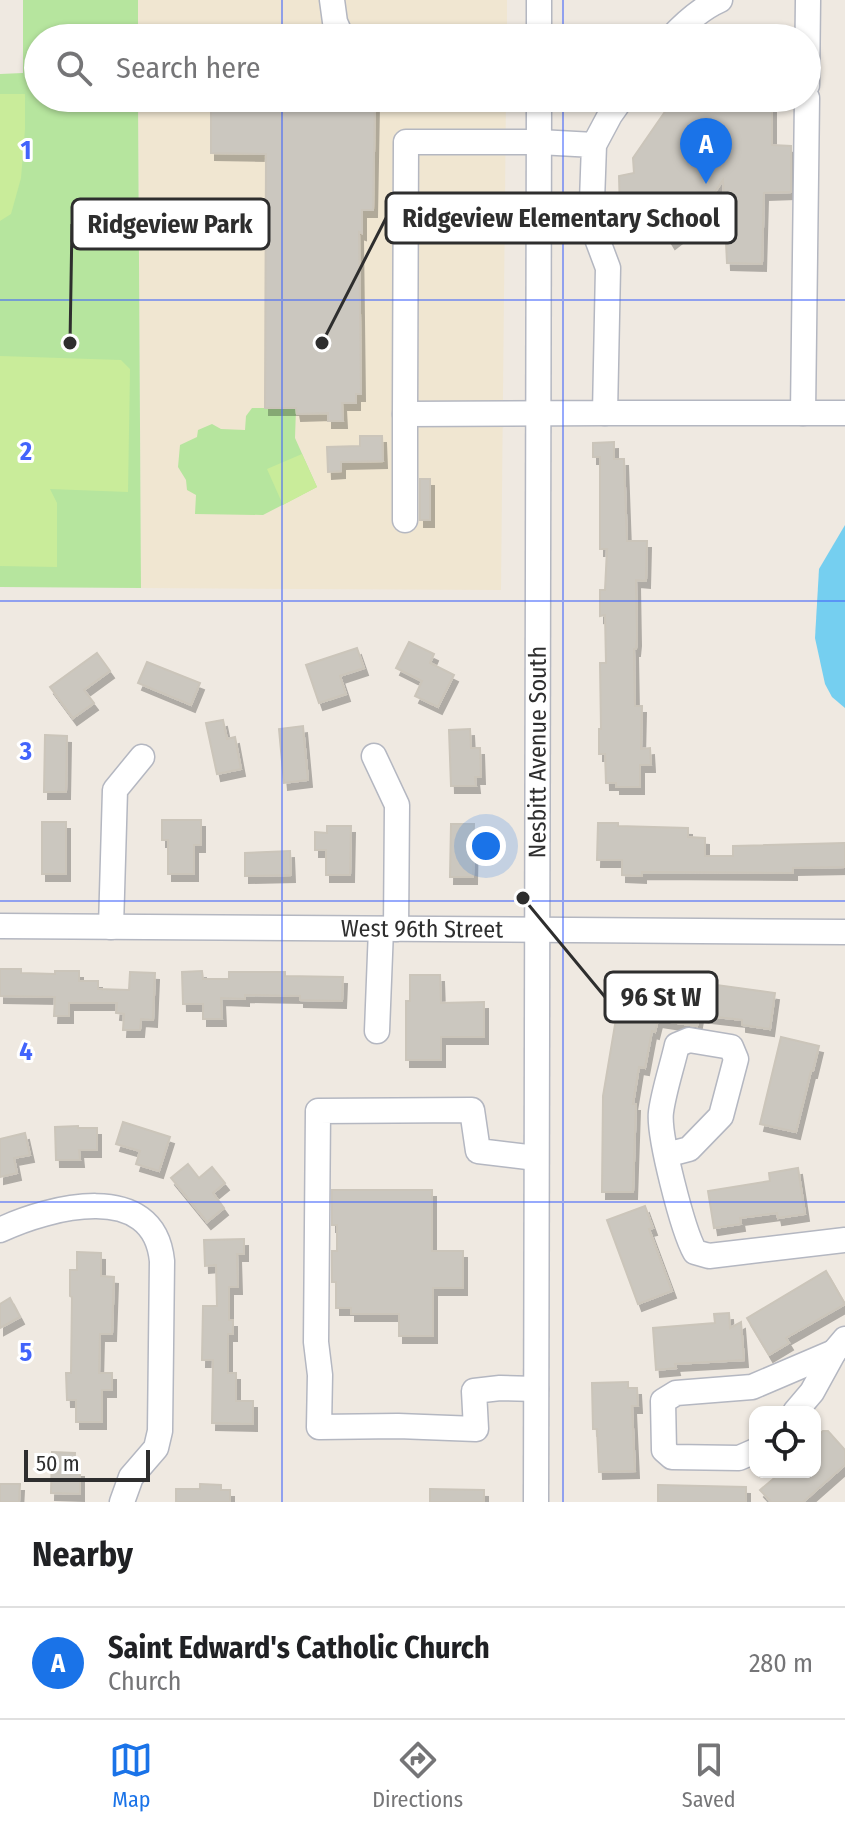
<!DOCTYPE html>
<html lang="en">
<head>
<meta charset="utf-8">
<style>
	:root { --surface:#fff; --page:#f2f2f2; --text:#202124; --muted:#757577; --line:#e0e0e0; --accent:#1a73e8 }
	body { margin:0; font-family:"Fira Sans Condensed",sans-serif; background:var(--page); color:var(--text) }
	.controls { position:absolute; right:24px; bottom:24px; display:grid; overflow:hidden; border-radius:16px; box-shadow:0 2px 6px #0004 }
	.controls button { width:72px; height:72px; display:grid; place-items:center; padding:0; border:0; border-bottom:2px solid var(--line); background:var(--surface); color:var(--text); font:40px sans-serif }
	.scale { position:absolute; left:24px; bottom:20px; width:126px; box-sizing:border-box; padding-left:8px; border:4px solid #2e2e2e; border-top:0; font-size:22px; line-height:28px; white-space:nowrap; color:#2e2e2e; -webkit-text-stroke:6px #fff; paint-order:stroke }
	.you { position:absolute; left:486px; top:846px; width:28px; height:28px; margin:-20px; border:6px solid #fff; border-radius:50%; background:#1a73e8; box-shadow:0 0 0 12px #1a73e833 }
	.badge { display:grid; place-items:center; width:52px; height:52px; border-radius:50%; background:var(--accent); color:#fff; font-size:26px; font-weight:700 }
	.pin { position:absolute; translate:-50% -66px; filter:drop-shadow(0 2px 4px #0008) }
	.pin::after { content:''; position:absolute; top:42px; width:28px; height:24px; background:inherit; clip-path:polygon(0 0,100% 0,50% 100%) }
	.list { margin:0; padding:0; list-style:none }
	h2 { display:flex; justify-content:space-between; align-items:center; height:104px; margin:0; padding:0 32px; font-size:34px }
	h2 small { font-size:26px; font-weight:400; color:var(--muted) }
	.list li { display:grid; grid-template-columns:52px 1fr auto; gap:24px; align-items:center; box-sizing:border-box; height:112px; padding:0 32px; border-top:2px solid var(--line) }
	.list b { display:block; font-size:30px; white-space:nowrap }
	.list p { margin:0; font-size:26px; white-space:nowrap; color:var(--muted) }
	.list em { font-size:26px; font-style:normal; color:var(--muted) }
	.icon { flex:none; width:44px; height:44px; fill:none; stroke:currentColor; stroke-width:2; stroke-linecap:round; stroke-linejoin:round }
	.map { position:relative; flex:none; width:845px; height:1502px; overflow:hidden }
	.search { position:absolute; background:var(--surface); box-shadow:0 2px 6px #0004; left:24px; right:24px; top:24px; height:88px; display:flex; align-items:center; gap:20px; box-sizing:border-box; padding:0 28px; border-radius:44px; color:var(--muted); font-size:30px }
	.sheet { height:216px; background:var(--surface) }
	nav { display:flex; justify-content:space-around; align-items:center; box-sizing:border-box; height:112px; border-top:2px solid var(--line); background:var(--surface); font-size:22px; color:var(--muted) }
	nav a { display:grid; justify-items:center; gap:4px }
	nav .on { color:var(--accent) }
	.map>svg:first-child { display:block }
</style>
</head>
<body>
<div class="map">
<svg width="845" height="1502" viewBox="0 0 845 1502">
	<defs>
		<filter id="shadow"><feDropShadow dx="4" dy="7" stdDeviation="0" flood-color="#0004"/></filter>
	</defs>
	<rect width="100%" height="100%" fill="#efe9e1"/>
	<g fill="#f0e6d1">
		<rect x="138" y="0" width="369" height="38"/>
		<path d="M 138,98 L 506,98 L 501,590 L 141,588 Z"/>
	</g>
	<g fill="#b6e59e">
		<path d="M 23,0 L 138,0 L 138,38 L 38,38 L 38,98 L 138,98 L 141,588 L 0,587 L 0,74 L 23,73 Z"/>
		<path d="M 252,408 L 296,408 L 295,438 L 317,487 L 263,515 L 195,514 L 196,495 L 187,490 L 186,480 L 178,467 L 180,445 L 197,437 L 198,430 L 212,424 L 221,429 L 245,430 L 246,416 Z"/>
	</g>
	<g fill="#c9ec9a">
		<path d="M 0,94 L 25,94 L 25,129 L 21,178 L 11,214 L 0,221 Z"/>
		<path d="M 0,356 L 121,360 L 130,369 L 128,492 L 50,489 L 57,503 L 57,567 L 0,566 Z"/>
		<path d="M 302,454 L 317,487 L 283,505 L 267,469 Z"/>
	</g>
	<path fill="#75cff0" d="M 845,525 L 845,708 L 832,697 L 825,684 L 815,638 L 819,569 Z"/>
	<g fill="#cbc7bf" stroke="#cbc5ba" stroke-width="2" filter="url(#shadow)">
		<path d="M 277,98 L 375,98 L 373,210 L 362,210 L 362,233 L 359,232 L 361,394 L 356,394 L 356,403 L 342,403 L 343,421 L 328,421 L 328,413 L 297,414 L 296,408 L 265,408 L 266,154 L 211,153 L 211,110 L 276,110 Z"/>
		<path d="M 692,98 L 772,98 L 772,145 L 791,146 L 791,192 L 764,193 L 762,264 L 727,263 L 723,180 L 694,224 L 671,242 L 662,227 L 648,231 L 643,220 L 620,211 L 619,176 L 634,173 L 633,158 L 673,100 L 692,111 Z"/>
		<path d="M 360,436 L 382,436 L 383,461 L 341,462 L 341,471 L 328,472 L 327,447 L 360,446 Z"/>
		<path d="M 614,442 L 614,459 L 624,459 L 627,541 L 647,541 L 646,581 L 636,580 L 637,639 L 636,649 L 634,649 L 635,706 L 642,706 L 641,749 L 650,748 L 651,765 L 640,765 L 640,787 L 616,787 L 616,783 L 606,783 L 605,754 L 599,754 L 599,729 L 601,729 L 600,663 L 606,663 L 605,615 L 600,616 L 600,590 L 605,590 L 607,549 L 600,549 L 600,457 L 593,457 L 593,443 Z"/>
		<rect x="420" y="479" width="10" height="41"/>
		<path d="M 409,642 L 434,654 L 430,663 L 454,675 L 438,707 L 415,696 L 422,681 L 396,668 Z"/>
		<path d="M 357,648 L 364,668 L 340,676 L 346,694 L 319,703 L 306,665 Z"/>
		<path d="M 97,653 L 110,671 L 84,690 L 94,703 L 73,718 L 50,687 Z"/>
		<path d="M 147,662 L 200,683 L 191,705 L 138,683 Z"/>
		<path d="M 223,720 L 227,739 L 235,737 L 241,769 L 217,774 L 206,723 Z"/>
		<path d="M 303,726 L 308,780 L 284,783 L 279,729 Z"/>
		<path d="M 470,729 L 471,748 L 480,748 L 481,777 L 475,777 L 476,786 L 451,786 L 449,730 Z"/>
		<path d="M 45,735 L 67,736 L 66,792 L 44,792 Z"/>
		<path d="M 162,820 L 201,820 L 201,845 L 194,845 L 194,874 L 168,874 L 168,840 L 162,840 Z"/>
		<rect x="42" y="822" width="24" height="52"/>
		<path d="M 598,823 L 618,823 L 618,826 L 688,828 L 688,837 L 705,838 L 705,856 L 733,856 L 733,846 L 845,843 L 845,867 L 793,868 L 793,873 L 642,872 L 642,876 L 622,875 L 622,860 L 597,860 Z"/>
		<path d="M 451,824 L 474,824 L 473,877 L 450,877 Z"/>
		<path d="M 327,826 L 351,826 L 350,875 L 326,875 L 326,850 L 315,850 L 315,832 L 327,833 Z"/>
		<path d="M 290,851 L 291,875 L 245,876 L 245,853 Z"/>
		<path d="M 0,969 L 21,969 L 21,973 L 55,974 L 55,971 L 79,971 L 79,981 L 98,981 L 98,989 L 129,990 L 130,972 L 155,973 L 153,1020 L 141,1019 L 140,1030 L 123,1030 L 124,1014 L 116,1013 L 117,1003 L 69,1003 L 69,1016 L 54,1016 L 55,997 L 0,996 Z"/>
		<path d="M 202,971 L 203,979 L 229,979 L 229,972 L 285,972 L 285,976 L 343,977 L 342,1001 L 300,1000 L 300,996 L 245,995 L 245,999 L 221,998 L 222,1019 L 203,1019 L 203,1004 L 183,1004 L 182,972 Z"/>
		<path d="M 410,975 L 440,975 L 441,1003 L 484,1002 L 484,1037 L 441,1037 L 441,1060 L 406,1060 L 406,1001 L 410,1001 Z"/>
		<path d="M 683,976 L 709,979 L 709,984 L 775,993 L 770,1029 L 742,1025 L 742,1020 L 699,1015 L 697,1026 L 658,1020 L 655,1032 L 652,1031 L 645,1068 L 639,1067 L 633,1104 L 636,1104 L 633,1192 L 602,1192 L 603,1096 L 619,1001 L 678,1011 Z"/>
		<path d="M 781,1037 L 819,1046 L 813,1071 L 811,1071 L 796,1132 L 760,1124 Z"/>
		<path d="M 123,1122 L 170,1137 L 159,1171 L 136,1164 L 140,1151 L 116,1144 Z"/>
		<path d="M 78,1126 L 78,1128 L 97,1128 L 97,1150 L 79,1150 L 80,1160 L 56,1160 L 55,1127 Z"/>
		<path d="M 25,1133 L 30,1155 L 14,1158 L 17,1173 L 0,1177 L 0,1139 Z"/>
		<path d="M 188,1164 L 199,1178 L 212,1167 L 225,1183 L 213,1193 L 224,1208 L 207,1222 L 171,1178 Z"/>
		<path d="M 798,1168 L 805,1214 L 778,1218 L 777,1213 L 740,1218 L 741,1224 L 714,1228 L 708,1191 L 770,1181 L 769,1173 Z"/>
		<path d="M 332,1190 L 432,1190 L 432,1251 L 463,1251 L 463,1288 L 433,1288 L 433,1336 L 399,1336 L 399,1314 L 351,1314 L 351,1308 L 336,1308 L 336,1282 L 332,1282 L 332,1251 L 337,1251 L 337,1225 L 332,1225 Z"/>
		<path d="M 645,1206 L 653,1228 L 649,1229 L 672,1291 L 638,1304 L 607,1220 Z"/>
		<path d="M 244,1239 L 244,1254 L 237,1254 L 238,1287 L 229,1287 L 229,1320 L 233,1320 L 233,1334 L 228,1334 L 228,1373 L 236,1373 L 236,1401 L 253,1401 L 253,1424 L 212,1423 L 213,1360 L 202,1360 L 203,1306 L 217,1306 L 216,1265 L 205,1266 L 204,1240 Z"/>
		<path d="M 77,1252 L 101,1253 L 101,1276 L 114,1277 L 112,1334 L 100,1334 L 99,1373 L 112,1373 L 112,1390 L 102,1390 L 102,1422 L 76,1422 L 76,1400 L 67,1400 L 66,1373 L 71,1373 L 72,1297 L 70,1296 L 70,1270 L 77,1270 Z"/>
		<path d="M 826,1271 L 845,1304 L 786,1338 L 789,1343 L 769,1355 L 747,1318 Z"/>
		<path d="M 10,1298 L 20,1317 L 0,1328 L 0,1304 Z"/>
		<path d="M 729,1313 L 730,1328 L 741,1322 L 744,1360 L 675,1364 L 676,1368 L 656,1370 L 653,1328 L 715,1323 L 714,1314 Z"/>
		<path d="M 628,1382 L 628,1388 L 637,1388 L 638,1406 L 632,1406 L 635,1471 L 599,1472 L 597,1429 L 593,1429 L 592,1383 Z"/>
		<path d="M 823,1431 L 828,1431 L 845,1450 L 845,1465 L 803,1502 L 771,1502 L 760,1490 L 779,1474 L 783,1478 L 790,1472 L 815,1472 L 815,1438 Z"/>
		<path d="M 52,1452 L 75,1453 L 74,1470 L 80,1470 L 80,1494 L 51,1493 Z"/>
		<path d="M 0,1484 L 20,1484 L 19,1502 L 0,1502 Z"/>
		<path d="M 200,1484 L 221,1485 L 221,1490 L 230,1490 L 230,1502 L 176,1502 L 176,1489 L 200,1489 Z"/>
		<path d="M 658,1485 L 746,1487 L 746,1502 L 658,1502 Z"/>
		<path d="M 430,1489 L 484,1490 L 484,1502 L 430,1502 Z"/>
	</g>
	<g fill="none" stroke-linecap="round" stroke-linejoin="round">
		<g stroke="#b4b7c1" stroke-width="27">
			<g id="minor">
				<path d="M 332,0 L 335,22 L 342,38"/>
				<path d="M 539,38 L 539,0"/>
				<path d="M 671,38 C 684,24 702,8 720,0"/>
				<path d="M 807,85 L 808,0"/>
				<path d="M 594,145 L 592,201 L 596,236 L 608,268 L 605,413 L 405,414 L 406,142 L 539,142 L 594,145 L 610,115 L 622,98"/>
				<path d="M 605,413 L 845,413"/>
				<path d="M 803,413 L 807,98"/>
				<path d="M 405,414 L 405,520"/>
				<path d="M 374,756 L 397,805 L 396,929"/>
				<path id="s1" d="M 0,926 L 845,932"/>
				<path d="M 111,927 L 115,790 L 142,757"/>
				<path d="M 377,1031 L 381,929"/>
				<path d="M 666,1155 L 689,1149 L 721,1116 L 736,1059 L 731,1047 L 689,1040 L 677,1045 C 672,1067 664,1090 661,1112 C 658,1135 683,1231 695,1252 L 709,1256 L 845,1240"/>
				<path d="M 0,1230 C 49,1207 154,1179 162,1261 L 160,1431 L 156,1448 L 131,1477 L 122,1502"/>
				<path d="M 536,1389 L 500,1388 L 474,1391 L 476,1429 L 398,1426 L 319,1427 L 320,1375 L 316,1342 L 318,1111 L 472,1110 L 478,1151 L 536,1158"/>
				<path d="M 795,1412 L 812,1392 L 834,1352 L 845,1339"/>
				<path d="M 755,1451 L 739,1458 L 672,1457 L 664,1450 L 663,1401 L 676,1393 L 752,1387 L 834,1352"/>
				<path id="s2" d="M 536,1502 L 539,98"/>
			</g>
		</g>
		<use href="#minor" stroke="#fff" stroke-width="24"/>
	</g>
	<path fill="none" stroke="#4264fb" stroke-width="2" stroke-opacity="0.55" d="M 282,0 L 282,38M 563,0 L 563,38M 282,98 L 282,1502M 563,98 L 563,1502M 0,300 L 845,300M 0,601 L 845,601M 0,901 L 845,901M 0,1202 L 845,1202"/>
	<g text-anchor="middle" stroke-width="6" stroke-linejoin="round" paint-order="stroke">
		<g font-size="24" fill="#2e2e2e" stroke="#fff">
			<text dy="8" stroke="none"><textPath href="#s2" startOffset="750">Nesbitt Avenue South</textPath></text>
			<text dy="8" stroke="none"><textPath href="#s1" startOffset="422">West 96th Street</textPath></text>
		</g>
	</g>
	<g font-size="26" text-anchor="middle" font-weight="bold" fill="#4264fb" stroke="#fff" stroke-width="6" stroke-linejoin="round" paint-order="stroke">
		<text x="26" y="159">1</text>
		<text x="26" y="460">2</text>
		<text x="26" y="760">3</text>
		<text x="26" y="1060">4</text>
		<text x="26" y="1361">5</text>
	</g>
	<path fill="none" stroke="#2e2e2e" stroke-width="3" d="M322 343L386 218M70 343L72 224M523 898L605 997"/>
	<g fill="#2e2e2e" stroke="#fff" stroke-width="3">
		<circle cx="322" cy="343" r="8"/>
		<circle cx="70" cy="343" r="8"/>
		<circle cx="523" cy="898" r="8"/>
	</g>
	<g fill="#fff" stroke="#2e2e2e" stroke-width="3">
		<rect x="386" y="193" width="350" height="50" rx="8"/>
		<rect x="72" y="199" width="197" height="50" rx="8"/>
		<rect x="605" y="972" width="112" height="50" rx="8"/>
	</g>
	<g font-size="26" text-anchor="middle" font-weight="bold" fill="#2e2e2e">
		<text x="561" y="227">Ridgeview Elementary School</text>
		<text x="170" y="233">Ridgeview Park</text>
		<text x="661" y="1006">96 St W</text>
	</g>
</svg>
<div class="controls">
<button><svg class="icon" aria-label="locate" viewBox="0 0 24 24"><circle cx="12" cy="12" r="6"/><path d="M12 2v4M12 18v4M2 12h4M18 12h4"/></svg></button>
</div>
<div class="scale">50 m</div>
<div class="you"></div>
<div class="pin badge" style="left:706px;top:184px">A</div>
<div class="search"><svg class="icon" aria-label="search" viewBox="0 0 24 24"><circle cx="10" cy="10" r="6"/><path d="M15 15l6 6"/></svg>Search here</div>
</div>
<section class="sheet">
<h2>Nearby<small></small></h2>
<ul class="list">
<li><span class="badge">A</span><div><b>Saint Edward's Catholic Church</b><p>Church</p></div><em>280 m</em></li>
</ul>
</section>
<nav>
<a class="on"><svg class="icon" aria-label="map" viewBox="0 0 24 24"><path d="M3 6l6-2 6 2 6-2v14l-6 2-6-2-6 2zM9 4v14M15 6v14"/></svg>Map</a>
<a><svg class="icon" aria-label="directions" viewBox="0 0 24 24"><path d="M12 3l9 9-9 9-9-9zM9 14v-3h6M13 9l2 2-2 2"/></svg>Directions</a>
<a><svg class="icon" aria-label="saved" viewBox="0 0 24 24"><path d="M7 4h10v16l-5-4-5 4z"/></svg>Saved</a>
</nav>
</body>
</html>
